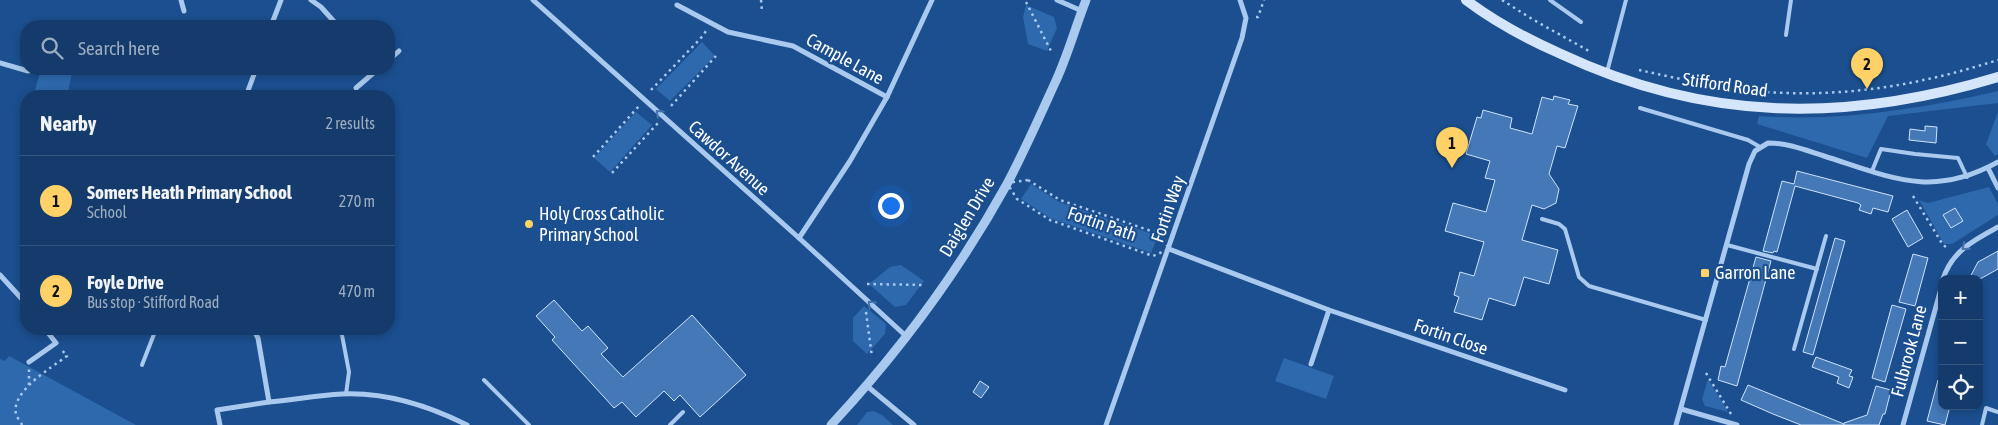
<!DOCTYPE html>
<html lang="en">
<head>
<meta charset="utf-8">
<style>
	:root { --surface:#143b6b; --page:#214673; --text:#f1f3f6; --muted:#9dadc1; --line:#33557e; --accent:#ffd166 }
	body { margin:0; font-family:"Asap Condensed",sans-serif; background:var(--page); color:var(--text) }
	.controls { position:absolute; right:15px; bottom:15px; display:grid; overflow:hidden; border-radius:10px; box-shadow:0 2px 8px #0003 }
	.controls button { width:45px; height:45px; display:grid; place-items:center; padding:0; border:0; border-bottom:1px solid var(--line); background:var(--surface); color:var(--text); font:25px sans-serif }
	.you { position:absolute; left:890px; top:205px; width:18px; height:18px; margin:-12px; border:4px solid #fff; border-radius:50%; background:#1a73e8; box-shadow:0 0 0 8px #1a73e833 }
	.badge { display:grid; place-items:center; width:32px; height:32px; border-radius:50%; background:var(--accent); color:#111; font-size:16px; font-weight:700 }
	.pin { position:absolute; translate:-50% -41px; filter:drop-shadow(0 1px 2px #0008) }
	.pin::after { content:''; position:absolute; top:26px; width:18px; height:15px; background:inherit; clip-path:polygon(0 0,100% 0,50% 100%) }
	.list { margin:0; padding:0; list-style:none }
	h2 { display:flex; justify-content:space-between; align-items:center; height:65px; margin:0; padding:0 20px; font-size:21px }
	h2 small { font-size:16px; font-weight:400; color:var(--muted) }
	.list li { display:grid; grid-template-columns:32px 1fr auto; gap:15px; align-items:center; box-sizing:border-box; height:90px; padding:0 20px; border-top:1px solid var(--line) }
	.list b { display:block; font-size:19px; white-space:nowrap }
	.list p { margin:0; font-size:16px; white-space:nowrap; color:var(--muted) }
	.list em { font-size:16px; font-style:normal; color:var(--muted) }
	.icon { flex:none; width:28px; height:28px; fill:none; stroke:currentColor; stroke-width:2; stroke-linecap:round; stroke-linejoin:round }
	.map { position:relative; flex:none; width:1998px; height:425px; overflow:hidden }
	.search { position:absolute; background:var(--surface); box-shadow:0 2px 8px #0003; left:20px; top:20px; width:375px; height:55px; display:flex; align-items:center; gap:12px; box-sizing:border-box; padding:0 18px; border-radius:20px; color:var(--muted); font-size:19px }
	.panel { position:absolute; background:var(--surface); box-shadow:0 2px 8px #0003; left:20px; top:90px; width:375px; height:245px; border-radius:20px }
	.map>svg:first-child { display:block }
</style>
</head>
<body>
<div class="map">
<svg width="1998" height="425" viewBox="0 0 1998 425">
	<rect width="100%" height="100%" fill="#1b4f8f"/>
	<g fill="#2e69ad">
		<path d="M 1026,5 L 1054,17 L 1057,28 L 1047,51 L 1028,44 L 1023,17 Z"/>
		<path d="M 702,42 L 715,56 L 670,101 L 656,89 Z"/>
		<path d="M 41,69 L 73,69 L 67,96 L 59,96 L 35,90 Z"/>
		<path d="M 1998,91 L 1998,103 L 1888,116 L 1867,158 L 1757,124 L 1759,116 C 1839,122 1920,109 1998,91 Z"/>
		<path d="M 636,112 L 652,125 L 610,172 L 594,158 Z"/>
		<path d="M 1998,112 L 1998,154 L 1995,156 L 1986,144 Z"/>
		<path d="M 1031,184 L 1059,202 L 1158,236 L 1151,253 L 1050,218 L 1021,199 Z"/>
		<path d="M 1989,187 L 1998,204 L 1998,215 L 1952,244 L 1944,244 L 1919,200 L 1928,203 Z"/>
		<path d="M 901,265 L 924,281 L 906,305 L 895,307 L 869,284 L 890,267 Z"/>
		<path d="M 864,306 L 886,324 L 885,334 L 867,354 L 853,341 L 853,318 Z"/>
		<path d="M 9,356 L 136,425 L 0,425 L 0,359 L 5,361 Z"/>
		<path d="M 1284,358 L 1334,376 L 1326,399 L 1275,381 Z"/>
		<path d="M 1708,379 L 1728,412 L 1705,406 L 1702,399 Z"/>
		<path d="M 874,411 L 882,415 L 893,425 L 857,425 L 867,412 Z"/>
	</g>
	<g fill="#4478b7" stroke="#cfe3fa">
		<path d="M 1554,96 L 1570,100 L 1568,104 L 1578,106 L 1565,148 L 1557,146 L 1549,174 L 1559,189 L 1556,203 L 1544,209 L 1532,205 L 1522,240 L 1558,250 L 1549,284 L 1524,277 L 1515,306 L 1489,298 L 1482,320 L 1454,312 L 1459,297 L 1454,295 L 1460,272 L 1474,276 L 1484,242 L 1445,231 L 1453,203 L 1486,212 L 1495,180 L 1485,178 L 1490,161 L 1466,154 L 1477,117 L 1481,118 L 1483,110 L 1512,118 L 1510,128 L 1532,134 L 1542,97 L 1553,100 Z"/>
		<path d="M 1925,126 L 1937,127 L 1936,143 L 1909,140 L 1910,129 L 1925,131 Z"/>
		<path d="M 1797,171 L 1893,196 L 1888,212 L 1873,208 L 1871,214 L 1859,210 L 1861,205 L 1858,203 L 1795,186 L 1777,252 L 1774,251 L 1773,253 L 1763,251 L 1782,181 L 1794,184 Z"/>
		<path d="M 1955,208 L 1963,221 L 1951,228 L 1943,215 Z"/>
		<path d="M 1907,210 L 1923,238 L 1908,247 L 1892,219 Z"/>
		<path d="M 1835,238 L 1845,241 L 1813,355 L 1803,352 Z"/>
		<path d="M 1998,251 L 1998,269 L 1980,279 L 1969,279 L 1978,262 Z"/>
		<path d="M 1913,254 L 1928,258 L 1915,306 L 1899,302 Z"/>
		<path d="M 1756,257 L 1771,261 L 1737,386 L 1718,380 L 1721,366 L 1725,367 Z"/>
		<path d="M 554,300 L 582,331 L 588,326 L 608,348 L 601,354 L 623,377 L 692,315 L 746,375 L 700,417 L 680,395 L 674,401 L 664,391 L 636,417 L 622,402 L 614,408 L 552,340 L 555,337 L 536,316 Z"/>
		<path d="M 1892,305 L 1906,309 L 1885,382 L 1872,378 Z"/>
		<path d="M 1816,357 L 1852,370 L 1849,376 L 1853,377 L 1849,388 L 1837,383 L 1839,377 L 1812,367 Z"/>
		<path d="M 1938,380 L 1942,380 L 1942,406 L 1950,406 L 1945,425 L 1927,421 Z"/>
		<path d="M 980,381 L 989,387 L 981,398 L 973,392 Z"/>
		<path d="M 1748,385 L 1844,424 L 1844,425 L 1801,425 L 1773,414 L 1741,400 Z"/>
		<path d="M 1876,386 L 1891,390 L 1885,414 L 1883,414 L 1879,425 L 1844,425 L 1844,423 L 1867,415 Z"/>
	</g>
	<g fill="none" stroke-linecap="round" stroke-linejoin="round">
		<g stroke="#a9c9ee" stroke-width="2.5" stroke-dasharray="2.5 4" stroke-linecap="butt">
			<path d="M 761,0 L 762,11"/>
			<path d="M 1502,0 L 1532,19 L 1589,51"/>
			<path d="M 1026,2 L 1051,51"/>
			<path d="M 1256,17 L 1258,17 L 1264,0"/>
			<path d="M 1639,70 C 1667,76 1696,83 1724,87 C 1791,98 1863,94 1928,79 C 1952,74 1975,67 1998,60"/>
			<path d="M 651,90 L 700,39 L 706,31"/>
			<path d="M 671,106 L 716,56"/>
			<path d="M 593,157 L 639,106"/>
			<path d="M 612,173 L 658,123"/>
			<path d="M 1028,180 L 1060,200 L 1160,234 L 1169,249 L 1153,256 L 1050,220 L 1017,199 L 1007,183 Z"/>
			<path d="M 1913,196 L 1943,245 L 1949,249"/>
			<path d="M 867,284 L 924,285"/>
			<path d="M 866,312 L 872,357"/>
			<path d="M 1706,373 L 1731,414"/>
			<path d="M 29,385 L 29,369"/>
			<path d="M 22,425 C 21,422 17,418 16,414 C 11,391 51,368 67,356 L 61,349"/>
		</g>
		<g stroke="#a9c9ee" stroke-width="4">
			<path d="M 1550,0 L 1581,22"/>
			<path d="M 1786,35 L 1791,0"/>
			<path d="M 1607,72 L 1626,0"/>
			<path d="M 1640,108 L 1748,140 L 1760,147"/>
			<path d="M 1872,171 L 1881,149 L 1915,154 L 1958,158 L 1967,177"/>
			<path d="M 1542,219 L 1559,224 L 1565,229 L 1579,277 L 1589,286 L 1706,320"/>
			<path d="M 1727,245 L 1817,269"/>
			<path d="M 162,329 C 183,335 202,332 224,329"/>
			<path d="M 342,329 L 342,335 L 349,372 L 346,394"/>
			<path d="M 1794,349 L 1826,236"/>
			<path d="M 142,365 L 156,329"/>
			<path d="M 484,380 L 529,425"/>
			<path d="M 670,425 L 683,412"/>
			<path d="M 1982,425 L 1986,408 L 1998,412"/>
		</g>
		<g stroke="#a9c9ee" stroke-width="5">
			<path d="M 181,0 L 184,11"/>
			<path d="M 311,0 L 321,7 L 338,26"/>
			<path d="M 533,0 L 799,238 L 907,337"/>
			<path d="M 1057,0 L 1082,11"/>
			<path d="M 677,5 L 728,32 L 793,46 L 887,97"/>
			<path d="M 271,26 L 281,0"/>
			<path d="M 389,60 L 399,51"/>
			<path d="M 0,63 L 28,71"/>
			<path d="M 356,88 L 378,69"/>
			<path d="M 246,96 L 256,69"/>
			<path d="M 1988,168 L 1998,188"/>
			<path d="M 799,238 L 850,161 L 887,97 L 932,0"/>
			<path d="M 1169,249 L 1329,310 L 1565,390"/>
			<path d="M 0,275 L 21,298 L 26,294"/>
			<path d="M 1943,279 C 1952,251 1974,240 1998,227"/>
			<path d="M 21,298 L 26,304"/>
			<path d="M 253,329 L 258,338 L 269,402 C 293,400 317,395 342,394 C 385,392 429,406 467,425"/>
			<path d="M 29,362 L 56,343 L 45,329"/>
			<path d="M 1311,364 L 1329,310"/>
			<path d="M 867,386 L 914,425"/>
			<path d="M 1681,409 L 1737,425"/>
			<path d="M 220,425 L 217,410 L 269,402"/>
			<path d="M 1106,425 L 1242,38 L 1246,18 L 1240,0"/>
			<path d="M 1676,425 L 1749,164 L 1755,151 L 1768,143 C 1788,143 1805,150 1824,156 C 1890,177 1932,199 1998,162"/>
			<path d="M 1903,425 L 1942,285"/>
		</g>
		<path stroke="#a9c9ee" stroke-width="9" d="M 831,425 C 899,352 959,271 1007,184 C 1024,152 1039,118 1054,85 C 1067,58 1075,28 1086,0"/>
		<path stroke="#d6e6fa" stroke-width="10" d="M 1466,0 C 1495,22 1527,39 1561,54 C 1706,122 1846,123 1998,77"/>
	</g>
	<defs><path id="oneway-chevron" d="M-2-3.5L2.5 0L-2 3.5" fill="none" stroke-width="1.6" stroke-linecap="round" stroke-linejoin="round" transform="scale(1.25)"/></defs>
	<g stroke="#4674ac">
		<use href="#oneway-chevron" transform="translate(659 113) rotate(-138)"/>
		<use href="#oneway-chevron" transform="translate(1965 247) rotate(141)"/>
		<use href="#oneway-chevron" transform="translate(871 304) rotate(-136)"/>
	</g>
	<g fill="#ffd166" stroke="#1b4f8f" stroke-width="2">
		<circle cx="529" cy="224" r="5"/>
		<rect x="1700" y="268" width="10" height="10" rx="2.5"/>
	</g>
	<g text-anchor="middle" stroke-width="4.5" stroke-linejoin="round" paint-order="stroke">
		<g font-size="18" fill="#fff" stroke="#1b4f8f">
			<text transform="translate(845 59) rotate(29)" y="6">Cample Lane</text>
			<text transform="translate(1725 85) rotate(8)" y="6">Stifford Road</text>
			<text transform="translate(729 158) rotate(42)" y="6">Cawdor Avenue</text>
			<text transform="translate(1168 209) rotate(-71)" y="6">Fortin Way</text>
			<text transform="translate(967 217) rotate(-59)" y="6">Daiglen Drive</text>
			<text transform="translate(1102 224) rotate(19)" y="6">Fortin Path</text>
			<text transform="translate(1451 337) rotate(19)" y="6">Fortin Close</text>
			<text transform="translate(1909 351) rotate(-75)" y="6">Fulbrook Lane</text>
		</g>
		<g font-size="18" fill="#fff" stroke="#1b4f8f" text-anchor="start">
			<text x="539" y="220">Holy Cross Catholic<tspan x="539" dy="21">Primary School</tspan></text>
			<text x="1715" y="279">Garron Lane</text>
		</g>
	</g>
</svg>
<div class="controls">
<button>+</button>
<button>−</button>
<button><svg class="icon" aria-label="locate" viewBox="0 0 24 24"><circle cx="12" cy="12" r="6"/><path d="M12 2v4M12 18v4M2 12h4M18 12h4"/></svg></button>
</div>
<div class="you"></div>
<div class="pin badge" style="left:1452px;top:168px">1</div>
<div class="pin badge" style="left:1867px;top:89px">2</div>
<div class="search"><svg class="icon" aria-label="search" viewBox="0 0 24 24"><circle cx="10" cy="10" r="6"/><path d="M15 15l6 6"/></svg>Search here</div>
<section class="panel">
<h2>Nearby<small>2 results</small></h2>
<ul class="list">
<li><span class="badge">1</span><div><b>Somers Heath Primary School</b><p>School</p></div><em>270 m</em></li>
<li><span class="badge">2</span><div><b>Foyle Drive</b><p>Bus stop · Stifford Road</p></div><em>470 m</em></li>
</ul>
</section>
</div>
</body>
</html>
